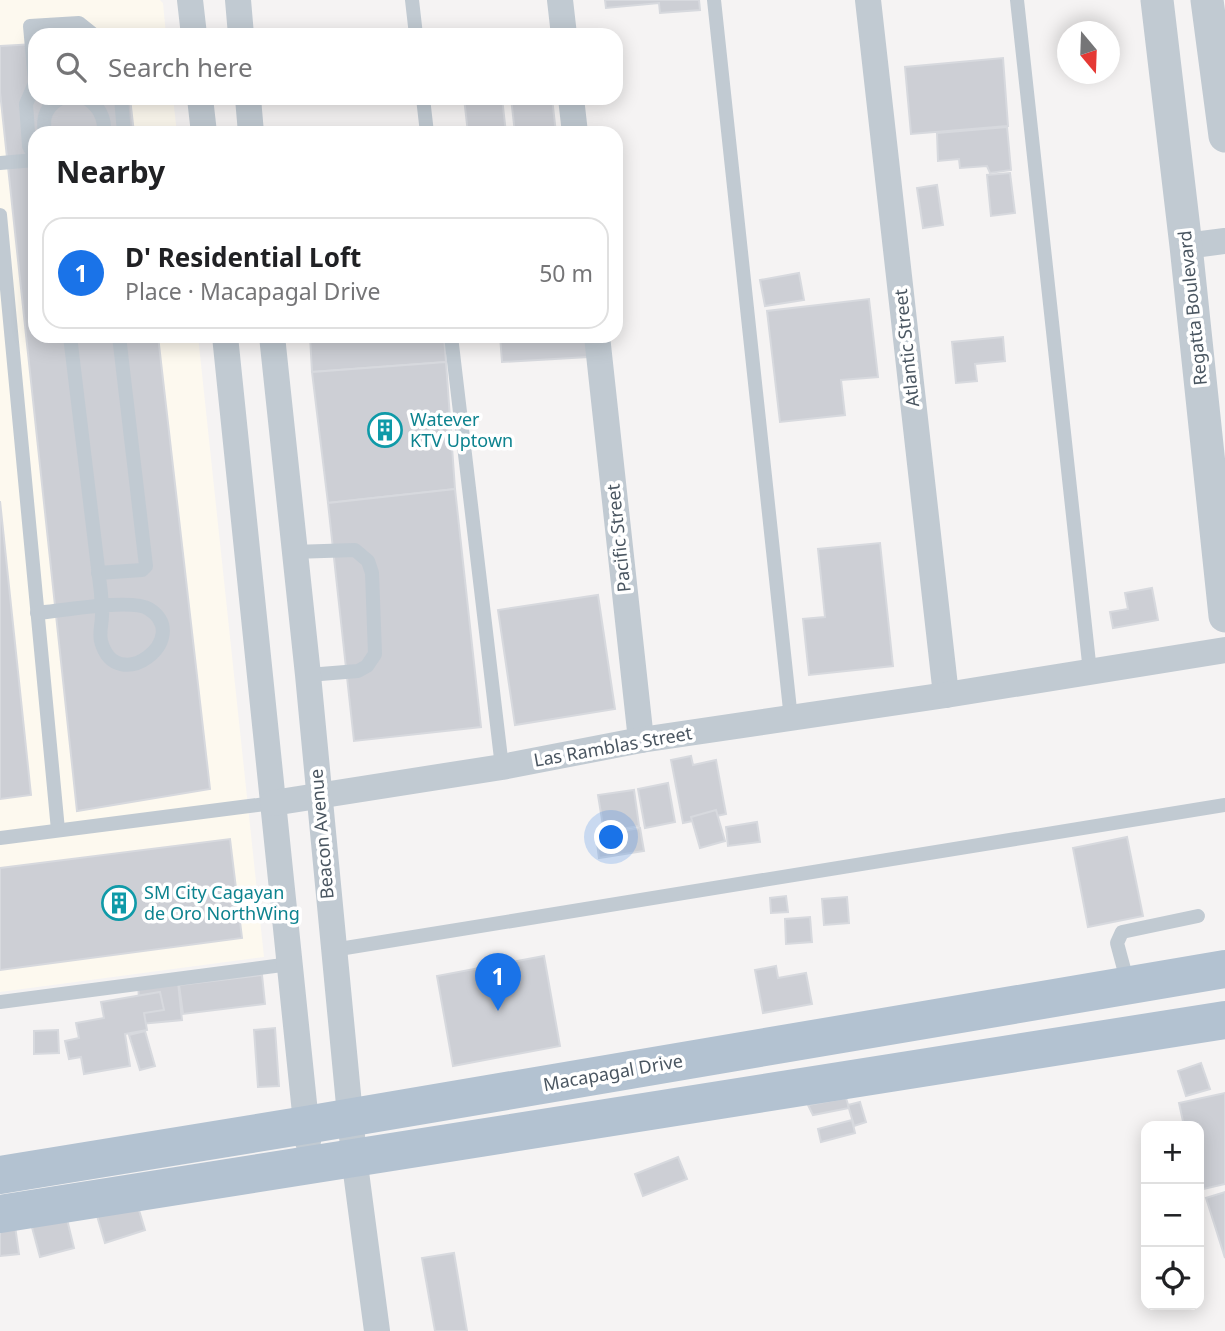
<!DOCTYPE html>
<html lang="en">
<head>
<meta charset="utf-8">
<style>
	:root { --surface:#fff; --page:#f6f6f6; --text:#202124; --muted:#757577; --line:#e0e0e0; --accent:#1a73e8 }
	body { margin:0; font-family:"Noto Sans",sans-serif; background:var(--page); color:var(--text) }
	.controls { position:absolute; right:21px; bottom:21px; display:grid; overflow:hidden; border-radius:14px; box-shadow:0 4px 18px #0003 }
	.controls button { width:63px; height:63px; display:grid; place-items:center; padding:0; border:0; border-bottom:2px solid var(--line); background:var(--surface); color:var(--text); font:35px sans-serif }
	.compass { position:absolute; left:1057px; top:21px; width:63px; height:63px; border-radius:50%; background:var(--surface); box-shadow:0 4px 18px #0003; rotate:161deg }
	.you { position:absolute; left:612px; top:838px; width:24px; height:24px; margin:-18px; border:5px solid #fff; border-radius:50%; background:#1a73e8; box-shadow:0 0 0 10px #1a73e833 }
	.badge { display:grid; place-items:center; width:46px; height:46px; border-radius:50%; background:var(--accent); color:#fff; font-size:23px; font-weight:700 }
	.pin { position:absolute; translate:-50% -58px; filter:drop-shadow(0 2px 4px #0008) }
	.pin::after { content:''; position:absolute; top:37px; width:24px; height:21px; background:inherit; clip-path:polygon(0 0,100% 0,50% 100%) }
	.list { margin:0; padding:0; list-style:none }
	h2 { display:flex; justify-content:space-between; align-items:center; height:91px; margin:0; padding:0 28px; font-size:30px }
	h2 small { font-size:23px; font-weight:400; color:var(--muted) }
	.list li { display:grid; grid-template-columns:46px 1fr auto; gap:21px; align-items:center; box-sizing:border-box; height:112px; margin:0 14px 14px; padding:0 14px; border:2px solid var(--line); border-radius:21px }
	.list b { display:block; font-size:26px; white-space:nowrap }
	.list p { margin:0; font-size:23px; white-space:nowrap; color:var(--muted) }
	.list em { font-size:23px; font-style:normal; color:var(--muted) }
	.icon { flex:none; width:38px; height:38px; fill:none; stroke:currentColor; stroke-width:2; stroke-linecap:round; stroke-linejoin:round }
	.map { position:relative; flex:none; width:1225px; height:1331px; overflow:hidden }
	.search { position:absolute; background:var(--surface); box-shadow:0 4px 18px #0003; left:28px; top:28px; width:595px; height:77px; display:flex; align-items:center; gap:18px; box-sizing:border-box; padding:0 24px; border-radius:21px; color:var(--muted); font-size:26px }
	.panel { position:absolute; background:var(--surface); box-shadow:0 4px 18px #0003; left:28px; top:126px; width:595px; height:217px; border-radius:21px }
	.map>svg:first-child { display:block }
</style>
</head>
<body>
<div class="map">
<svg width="1225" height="1331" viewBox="0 0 1225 1331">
	<rect width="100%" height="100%" fill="#f5f3f3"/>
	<path fill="#fdf9ef" d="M 0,0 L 160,0 L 163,3 L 166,35 L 35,35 L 35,98 L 173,98 L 177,133 L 35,133 L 35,336 L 198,336 L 264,957 L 0,992 Z"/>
	<g fill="#cdcfd5" stroke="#d7d9de" stroke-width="2">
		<path d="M 605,0 L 699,0 L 700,10 L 660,13 L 659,3 L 606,8 Z"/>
		<path d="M 35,44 L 35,98 L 130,98 L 134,133 L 35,133 L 35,336 L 158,336 L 210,789 L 77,811 L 0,92 L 0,46 Z"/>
		<path d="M 1003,58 L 1008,126 L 911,134 L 905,67 Z"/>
		<path d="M 464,98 L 502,98 L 506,133 L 468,133 Z"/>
		<path d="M 511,98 L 552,98 L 556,133 L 515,133 Z"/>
		<path d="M 1007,127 L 1011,170 L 990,173 L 987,166 L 960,168 L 959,159 L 938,161 L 937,133 Z"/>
		<path d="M 1010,173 L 1015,213 L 991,216 L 987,175 Z"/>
		<path d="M 937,185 L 943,225 L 923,228 L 917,188 Z"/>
		<path d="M 799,273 L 804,300 L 765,306 L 760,280 Z"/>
		<path d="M 869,299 L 878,377 L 841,380 L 845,415 L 780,422 L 767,311 Z"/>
		<path d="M 310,336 L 444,336 L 446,362 L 312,372 Z"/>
		<path d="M 500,336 L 603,336 L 605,356 L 502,362 Z"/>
		<path d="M 1003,337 L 1005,361 L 975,364 L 977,381 L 956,383 L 952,342 Z"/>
		<path d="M 446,362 L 455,489 L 328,503 L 312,372 Z"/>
		<path d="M 455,489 L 481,727 L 354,741 L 328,503 Z"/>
		<path d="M 0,501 L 31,795 L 0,799 Z"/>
		<path d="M 880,543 L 893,666 L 809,675 L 803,619 L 825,617 L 818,549 Z"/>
		<path d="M 1152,588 L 1158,620 L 1113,628 L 1110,612 L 1128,609 L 1125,593 Z"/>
		<path d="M 598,595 L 615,709 L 515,725 L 498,610 Z"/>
		<path d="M 691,756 L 693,765 L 716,760 L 726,814 L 683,823 L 671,760 Z"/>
		<path d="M 668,783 L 675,822 L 645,828 L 638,789 Z"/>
		<path d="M 634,790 L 639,826 L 604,832 L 598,795 Z"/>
		<path d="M 716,810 L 725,841 L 700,848 L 691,817 Z"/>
		<path d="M 757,822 L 760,842 L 728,846 L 726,827 Z"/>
		<path d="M 640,828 L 644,851 L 599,858 L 596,835 Z"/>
		<path d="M 1127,837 L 1143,916 L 1088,927 L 1073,848 Z"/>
		<path d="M 230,839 L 242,938 L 0,970 L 0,868 Z"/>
		<path d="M 786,896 L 788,912 L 771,913 L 770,898 Z"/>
		<path d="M 847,897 L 849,923 L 824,925 L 822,899 Z"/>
		<path d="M 810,917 L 812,942 L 786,944 L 785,919 Z"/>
		<path d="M 544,956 L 560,1046 L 453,1066 L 437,976 Z"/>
		<path d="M 776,966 L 778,978 L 806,973 L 812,1004 L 763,1013 L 755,970 Z"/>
		<path d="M 262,975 L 265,1004 L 183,1014 L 179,985 Z"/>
		<path d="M 178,982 L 182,1020 L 141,1024 L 138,985 Z"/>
		<path d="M 160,992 L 164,1010 L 144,1013 L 147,1030 L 125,1034 L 130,1066 L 84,1074 L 81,1057 L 69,1059 L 65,1041 L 79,1038 L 76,1023 L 104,1018 L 101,1002 Z"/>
		<path d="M 275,1028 L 279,1086 L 258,1087 L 254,1030 Z"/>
		<path d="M 58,1030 L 59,1053 L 34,1054 L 34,1031 Z"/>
		<path d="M 145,1031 L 155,1066 L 140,1070 L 129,1035 Z"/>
		<path d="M 1201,1063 L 1210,1089 L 1186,1096 L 1178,1071 Z"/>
		<path d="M 1225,1093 L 1225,1184 L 1199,1190 L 1199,1126 L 1184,1126 L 1179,1103 Z"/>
		<path d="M 846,1098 L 849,1108 L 813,1115 L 808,1105 Z"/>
		<path d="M 860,1102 L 866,1122 L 854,1126 L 848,1105 Z"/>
		<path d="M 852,1120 L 855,1133 L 821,1142 L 818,1129 Z"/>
		<path d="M 678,1157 L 687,1179 L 643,1196 L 635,1174 Z"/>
		<path d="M 1225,1192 L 1225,1258 L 1206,1198 Z"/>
		<path d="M 135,1197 L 145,1230 L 105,1243 L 95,1209 Z"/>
		<path d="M 65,1211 L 74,1248 L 40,1257 L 30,1220 Z"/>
		<path d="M 15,1226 L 19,1254 L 0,1256 L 0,1228 Z"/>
		<path d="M 454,1253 L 467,1331 L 435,1331 L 422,1258 Z"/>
	</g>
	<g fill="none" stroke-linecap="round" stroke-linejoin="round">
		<g stroke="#c1cad2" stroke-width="14">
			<path d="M 412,0 L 416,35"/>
			<path d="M 714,0 L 791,719"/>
			<path d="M 1017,0 L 1090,672"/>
			<path d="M 35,81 L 30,26 L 79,23 L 94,35"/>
			<path d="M 35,83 L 26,104 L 29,146 L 35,157"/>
			<path d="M 86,98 C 99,106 105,118 104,133"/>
			<path d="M 121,98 L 124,133"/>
			<path d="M 423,98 L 427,133"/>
			<path d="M 45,133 C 42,117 46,106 61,98"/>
			<path d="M 0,163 L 35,160"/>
			<path d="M 0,215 L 58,830"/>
			<path d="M 451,336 L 502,767"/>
			<path d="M 293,552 L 355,550 L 368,561 L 372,573 L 375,654 L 367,666 L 358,671 L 308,675"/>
			<path d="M 98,573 L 142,570 L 146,566 L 119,336"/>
			<path d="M 37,613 C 60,611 132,598 149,609 C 194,638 116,698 101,641 C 99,632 102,624 102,615 C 103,608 101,600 101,593 L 70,336"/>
			<path d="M 0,838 L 273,803"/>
			<path d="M 333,950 L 1225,805"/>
			<path d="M 1128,984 L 1117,943 L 1122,932 L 1198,916"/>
			<path d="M 0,1002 L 290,964"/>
		</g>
		<g stroke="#c1cad2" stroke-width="26">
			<path d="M 190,0 L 194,35"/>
			<path d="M 238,0 L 241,35"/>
			<path d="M 560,0 L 564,35"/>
			<path d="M 868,0 L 946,695"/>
			<path d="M 200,98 L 204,133"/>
			<path d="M 248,98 L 251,133"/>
			<path d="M 571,98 L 575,133"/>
			<path d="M 1186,246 L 1225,241"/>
			<path d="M 225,336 L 308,1142"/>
			<path d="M 272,336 L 308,675 L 354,1157 L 377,1331"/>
			<path d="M 597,336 L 641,740"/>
			<path d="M 273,803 L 502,767 L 641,740 L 946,695 L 1225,650"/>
		</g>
		<g stroke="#c1cad2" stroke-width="33">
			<path d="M 1157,0 L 1186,246 L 1225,616"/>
			<path d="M 1207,0 L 1225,136"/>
		</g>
		<g stroke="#b3c2d1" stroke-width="38">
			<path d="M 0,1175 L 306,1125 L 1225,969"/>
			<path d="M 0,1214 L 1225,1020"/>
		</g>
	</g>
	<defs>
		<g id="building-ring" transform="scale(1.75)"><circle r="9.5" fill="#fff" stroke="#0f9aa8" stroke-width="1.5"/><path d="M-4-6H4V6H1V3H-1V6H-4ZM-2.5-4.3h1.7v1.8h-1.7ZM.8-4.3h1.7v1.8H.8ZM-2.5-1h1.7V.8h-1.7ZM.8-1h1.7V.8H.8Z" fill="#0f9aa8"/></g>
	</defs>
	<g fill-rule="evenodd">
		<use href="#building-ring" x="385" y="430"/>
		<use href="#building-ring" x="119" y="903"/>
	</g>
	<g text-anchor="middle" stroke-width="7" stroke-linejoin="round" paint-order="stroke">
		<g font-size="18" fill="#4a5661" stroke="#fff">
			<text transform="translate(1193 308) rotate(-96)" y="6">Regatta Boulevard</text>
			<text transform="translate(907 348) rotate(-96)" y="6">Atlantic Street</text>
			<text transform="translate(619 538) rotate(-96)" y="6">Pacific Street</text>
			<text transform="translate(613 747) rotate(-10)" y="6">Las Ramblas Street</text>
			<text transform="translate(322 834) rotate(-95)" y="6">Beacon Avenue</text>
			<text transform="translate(613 1073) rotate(-10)" y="6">Macapagal Drive</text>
		</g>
		<g font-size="18" fill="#0d838f" stroke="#fff" text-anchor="start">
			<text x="410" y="426">Watever<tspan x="410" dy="21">KTV Uptown</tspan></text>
			<text x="144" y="899">SM City Cagayan<tspan x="144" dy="21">de Oro NorthWing</tspan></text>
		</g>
	</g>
</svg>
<div class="controls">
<button>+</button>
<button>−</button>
<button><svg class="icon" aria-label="locate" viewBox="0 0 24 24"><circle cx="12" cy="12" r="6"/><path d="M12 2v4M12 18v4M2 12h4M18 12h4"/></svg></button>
</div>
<svg class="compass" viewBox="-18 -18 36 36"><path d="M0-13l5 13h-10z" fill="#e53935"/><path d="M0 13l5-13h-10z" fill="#757577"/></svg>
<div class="you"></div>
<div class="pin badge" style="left:498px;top:1011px">1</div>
<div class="search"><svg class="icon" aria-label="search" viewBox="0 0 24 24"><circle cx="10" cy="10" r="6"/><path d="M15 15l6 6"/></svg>Search here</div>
<section class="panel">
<h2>Nearby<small></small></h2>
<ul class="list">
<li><span class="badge">1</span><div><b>D' Residential Loft</b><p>Place · Macapagal Drive</p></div><em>50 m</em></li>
</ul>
</section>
</div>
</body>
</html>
